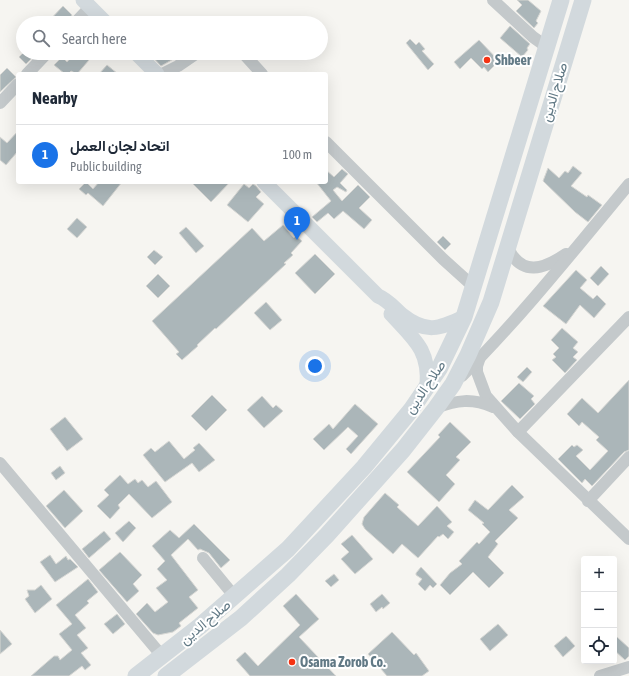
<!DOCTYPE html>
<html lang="en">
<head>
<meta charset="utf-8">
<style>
	:root { --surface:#fff; --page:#f6f6f7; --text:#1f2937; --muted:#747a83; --line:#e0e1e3; --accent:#1a73e8 }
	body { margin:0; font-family:"Asap Condensed",Vazirmatn,sans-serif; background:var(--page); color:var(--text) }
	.controls { position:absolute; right:12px; bottom:12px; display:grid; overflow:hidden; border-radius:4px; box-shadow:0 4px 16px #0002 }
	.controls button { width:36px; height:36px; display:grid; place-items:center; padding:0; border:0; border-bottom:1px solid var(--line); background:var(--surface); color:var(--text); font:20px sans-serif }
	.you { position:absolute; left:315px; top:366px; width:14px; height:14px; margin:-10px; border:3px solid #fff; border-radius:50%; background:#1a73e8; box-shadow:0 0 0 6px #1a73e833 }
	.badge { display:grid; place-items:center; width:26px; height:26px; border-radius:50%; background:var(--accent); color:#fff; font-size:13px; font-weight:700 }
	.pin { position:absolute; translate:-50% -33px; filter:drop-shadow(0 1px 2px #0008) }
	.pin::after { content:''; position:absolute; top:21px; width:14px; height:12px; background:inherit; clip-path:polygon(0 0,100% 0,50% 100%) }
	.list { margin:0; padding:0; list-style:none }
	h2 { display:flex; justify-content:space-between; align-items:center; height:52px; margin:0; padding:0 16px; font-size:17px }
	h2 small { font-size:13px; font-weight:400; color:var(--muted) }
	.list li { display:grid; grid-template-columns:26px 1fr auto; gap:12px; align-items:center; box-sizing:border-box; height:60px; padding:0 16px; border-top:1px solid var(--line) }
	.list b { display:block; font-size:15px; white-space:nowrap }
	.list p { margin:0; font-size:13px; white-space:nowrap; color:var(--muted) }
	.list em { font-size:13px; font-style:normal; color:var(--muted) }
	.icon { flex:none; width:22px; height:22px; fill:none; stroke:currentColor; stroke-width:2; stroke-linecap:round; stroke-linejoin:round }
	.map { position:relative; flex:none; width:629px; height:676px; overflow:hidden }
	.search { position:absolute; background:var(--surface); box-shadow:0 4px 16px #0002; left:16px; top:16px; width:312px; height:44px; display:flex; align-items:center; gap:10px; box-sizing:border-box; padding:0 14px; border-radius:22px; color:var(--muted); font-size:15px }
	.panel { position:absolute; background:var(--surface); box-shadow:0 4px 16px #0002; left:16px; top:72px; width:312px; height:112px; border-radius:4px }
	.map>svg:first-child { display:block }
</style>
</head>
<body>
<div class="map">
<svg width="629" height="676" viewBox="0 0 629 676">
	<rect width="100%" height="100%" fill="#f6f5f1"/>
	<g fill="#abb6b9" stroke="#d7d7d4">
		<path d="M 517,0 L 528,0 L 541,11 L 536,21 L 538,23 L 534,28 L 516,11 L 522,5 Z"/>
		<path d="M 63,6 L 72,15 L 68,23 L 47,23 Z"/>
		<path d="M 510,26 L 530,44 L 527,48 L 528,50 L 522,57 L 500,38 Z"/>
		<path d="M 410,39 L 416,45 L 419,42 L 425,49 L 422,51 L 434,64 L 428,70 L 406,43 Z"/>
		<path d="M 479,40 L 499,61 L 488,72 L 484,67 L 482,69 L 471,58 L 460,69 L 454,62 Z"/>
		<path d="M 23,53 L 37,53 L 26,64 L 19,57 Z"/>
		<path d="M 75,53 L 95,53 L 77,74 L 71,71 L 68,74 L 65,74 L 54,65 L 62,57 L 67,62 Z"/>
		<path d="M 149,53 L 184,53 L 161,66 Z"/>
		<path d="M 107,65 L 118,74 L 99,74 Z"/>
		<path d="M 7,68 L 16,77 L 0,92 L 0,75 Z"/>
		<path d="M 18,131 L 18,151 L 6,165 L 0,160 L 0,137 L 7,143 Z"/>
		<path d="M 573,166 L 582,173 L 571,186 L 587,197 L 588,195 L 602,205 L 588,222 L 575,212 L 543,181 L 548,168 L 559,178 L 565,171 L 568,173 Z"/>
		<path d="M 342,169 L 348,174 L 340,183 L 347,190 L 346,192 L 337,187 L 333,190 L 342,201 L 358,185 L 370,197 L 359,208 L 372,220 L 364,229 L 343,211 L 334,219 L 328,213 L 317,222 L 312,217 L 331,201 L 316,182 L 327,182 L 326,170 L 334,177 Z"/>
		<path d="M 86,182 L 93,189 L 99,182 L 122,182 L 103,206 L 88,193 L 86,195 L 79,189 Z"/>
		<path d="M 191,182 L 230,182 L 211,202 Z"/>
		<path d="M 244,184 L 249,188 L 253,184 L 256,186 L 261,192 L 256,197 L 264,204 L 248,222 L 227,205 Z"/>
		<path d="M 77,218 L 87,227 L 77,238 L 67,229 Z"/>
		<path d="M 283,225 L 294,238 L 296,236 L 302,241 L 291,253 L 293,255 L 284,263 L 286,264 L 216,329 L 215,328 L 197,345 L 198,346 L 182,360 L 176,354 L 179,352 L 152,321 L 252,228 L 264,241 Z"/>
		<path d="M 186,227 L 204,246 L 196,253 L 179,233 Z"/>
		<path d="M 443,236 L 451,244 L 445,250 L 437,242 Z"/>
		<path d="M 154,250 L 163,257 L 155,265 L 147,257 Z"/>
		<path d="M 315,254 L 335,274 L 315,294 L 295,273 Z"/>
		<path d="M 601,266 L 609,274 L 598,286 L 590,278 Z"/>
		<path d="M 576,270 L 587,280 L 580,288 L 593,299 L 597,295 L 606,304 L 594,318 L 580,305 L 566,324 L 543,306 Z"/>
		<path d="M 158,274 L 170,286 L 158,298 L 146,286 Z"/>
		<path d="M 266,302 L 282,320 L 270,330 L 254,313 Z"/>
		<path d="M 562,328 L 578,342 L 573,348 L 578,352 L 573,357 L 577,360 L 565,373 L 552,360 L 556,357 L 553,354 L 559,348 L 551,340 Z"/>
		<path d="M 527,367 L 532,372 L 523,382 L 517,377 Z"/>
		<path d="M 629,380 L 629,450 L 624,452 L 592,486 L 585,479 L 582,483 L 558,459 L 572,445 L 574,447 L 577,445 L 583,450 L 576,456 L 590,470 L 608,451 L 596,440 L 599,437 L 582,422 L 579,426 L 567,414 L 582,398 L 598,413 Z"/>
		<path d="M 519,383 L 534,396 L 531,399 L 535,404 L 520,419 L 501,401 Z"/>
		<path d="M 212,395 L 227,410 L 206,431 L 191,416 Z"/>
		<path d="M 262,396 L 273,408 L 276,405 L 283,411 L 264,428 L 247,410 Z"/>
		<path d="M 355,404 L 378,424 L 351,454 L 346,449 L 358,436 L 348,427 L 324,450 L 313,439 L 329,424 L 333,429 Z"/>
		<path d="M 65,417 L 83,439 L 67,451 L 50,429 Z"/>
		<path d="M 450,422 L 471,442 L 456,457 L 460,460 L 446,475 L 455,484 L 439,502 L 407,472 L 440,437 L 438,435 Z"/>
		<path d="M 169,441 L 184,459 L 195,450 L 193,448 L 199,443 L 215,460 L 199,472 L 192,463 L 165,482 L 143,455 L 151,448 L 155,452 Z"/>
		<path d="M 60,466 L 65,473 L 56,480 L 51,473 Z"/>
		<path d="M 120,475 L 128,484 L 135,479 L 138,483 L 142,480 L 148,487 L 156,481 L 172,502 L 152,518 L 129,494 L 118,505 L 120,508 L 110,519 L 97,506 L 109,495 L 104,490 Z"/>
		<path d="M 512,485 L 524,497 L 509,510 L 518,518 L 495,541 L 498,544 L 488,557 L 504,573 L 489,588 L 473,572 L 450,595 L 440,585 L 450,573 L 462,564 L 459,561 L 477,542 L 479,544 L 490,532 L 482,524 L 484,523 L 468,510 L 475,500 L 488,510 Z"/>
		<path d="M 64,490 L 83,511 L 65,528 L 46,506 Z"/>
		<path d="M 385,493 L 399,505 L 397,507 L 418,526 L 437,506 L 452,522 L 447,526 L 454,532 L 448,539 L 443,534 L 439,537 L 438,536 L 418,558 L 402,544 L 393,554 L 365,529 L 362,524 L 364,517 Z"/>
		<path d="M 129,521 L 136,528 L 123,542 L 115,533 Z"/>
		<path d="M 194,524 L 230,560 L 221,568 L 209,553 L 200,549 L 198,550 L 188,539 L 171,555 L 198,590 L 189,597 L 198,608 L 179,623 L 181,626 L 173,632 L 158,635 L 153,633 L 136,614 L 147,603 L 155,612 L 168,602 L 156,588 L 167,580 L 157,569 L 165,561 L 152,546 L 170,530 L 179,538 Z"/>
		<path d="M 104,531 L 111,539 L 89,558 L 82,549 Z"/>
		<path d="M 352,535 L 373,559 L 355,574 L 341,559 L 349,552 L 341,544 Z"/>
		<path d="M 120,552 L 142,575 L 133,584 L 139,591 L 127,602 L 99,570 Z"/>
		<path d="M 50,555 L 56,564 L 66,556 L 68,560 L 70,559 L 78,567 L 55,582 L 40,562 Z"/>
		<path d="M 421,567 L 437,584 L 433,588 L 430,585 L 425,591 L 418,584 L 422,579 L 416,575 L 416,573 Z"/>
		<path d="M 334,574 L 339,580 L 331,587 L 325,581 Z"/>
		<path d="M 88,579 L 98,592 L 87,601 L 89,603 L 75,615 L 86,628 L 77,635 L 88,648 L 81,653 L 91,665 L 85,670 L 82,666 L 69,676 L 31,676 L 54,656 L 58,656 L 60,660 L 72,650 L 59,634 L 72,624 L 56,605 Z"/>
		<path d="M 41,585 L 52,599 L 35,613 L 25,599 L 29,596 L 27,590 L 35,590 Z"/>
		<path d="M 296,594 L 319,619 L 299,637 L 336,676 L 250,676 L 236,660 L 245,652 L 258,666 L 300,625 L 283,606 Z"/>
		<path d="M 382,594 L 390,603 L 383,609 L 382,607 L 376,612 L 370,604 Z"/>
		<path d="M 117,614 L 125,624 L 113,634 L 104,624 Z"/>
		<path d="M 498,624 L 508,635 L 490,651 L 480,639 Z"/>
		<path d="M 0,630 L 12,644 L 0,654 Z"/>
		<path d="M 392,632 L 414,655 L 416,653 L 429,671 L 422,676 L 387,676 L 368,654 Z"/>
		<path d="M 566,636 L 575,646 L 563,657 L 554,646 Z"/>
		<path d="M 617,637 L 629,648 L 629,656 L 625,660 L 614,650 L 614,640 Z"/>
	</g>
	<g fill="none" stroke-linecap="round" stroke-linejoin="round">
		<g stroke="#c4c9cb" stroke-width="12">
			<path d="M 493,0 L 533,37 L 547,47"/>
			<path d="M 75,23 L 90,7"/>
			<path d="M 243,53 L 262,74"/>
			<path d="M 27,74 L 47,53"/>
			<path d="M 162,74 L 178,66 L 197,53"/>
			<path d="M 0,103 L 18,84"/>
			<path d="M 326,142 L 443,259 L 474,287"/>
			<path d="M 508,248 C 522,277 544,269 566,254"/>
			<path d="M 480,357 L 477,366 L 477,372 L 486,396 L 518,432 L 629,539"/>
			<path d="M 462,376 C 522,316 575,249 629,184"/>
			<path d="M 436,408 C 457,400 472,398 493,407"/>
			<path d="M 518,432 L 629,317"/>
			<path d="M 0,463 L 162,656"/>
			<path d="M 588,501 L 629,457"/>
			<path d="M 203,558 L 235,597"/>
			<path d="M 600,676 L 629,667"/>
		</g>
		<g stroke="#d2d9dd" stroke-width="15">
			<path d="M 83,0 L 106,23"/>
			<path d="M 136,53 L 157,74"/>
			<path d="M 264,182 L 378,296 C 388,300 394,308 402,315 C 426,334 439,329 464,317"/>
			<path d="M 391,314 C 414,339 430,350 427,386"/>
		</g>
		<g stroke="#d2d9dd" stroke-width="17">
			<path d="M 136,676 L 200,626 L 288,549 L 364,467 L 411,410 L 439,369 L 464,317 L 561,0"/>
			<path d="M 166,676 L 241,618 L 288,575 L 327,535 L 403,450 L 436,408 L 453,384 L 468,355 L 491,302 L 583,0"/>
		</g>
	</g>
	<g fill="#f43313" stroke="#fff" stroke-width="1.5">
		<circle cx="487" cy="60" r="4"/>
		<circle cx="292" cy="662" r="4"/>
	</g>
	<g text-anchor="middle" stroke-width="4" stroke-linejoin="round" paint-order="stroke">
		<g font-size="14" font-weight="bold" fill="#617985" stroke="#fff" text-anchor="start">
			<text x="495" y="65">Shbeer</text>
			<text x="300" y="667">Osama Zorob Co.</text>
		</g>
		<g font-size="14" fill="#617985" stroke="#fff">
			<text transform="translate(554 92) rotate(-73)" y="5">صلاح الدين</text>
			<text transform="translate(425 387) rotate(-56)" y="5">صلاح الدين</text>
			<text transform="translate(205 622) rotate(-40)" y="5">صلاح الدين</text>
		</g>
	</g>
</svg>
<div class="controls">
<button>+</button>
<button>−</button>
<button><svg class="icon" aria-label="locate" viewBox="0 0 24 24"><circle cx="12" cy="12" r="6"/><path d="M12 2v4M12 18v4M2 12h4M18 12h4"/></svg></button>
</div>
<div class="you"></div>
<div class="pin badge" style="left:297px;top:240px">1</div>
<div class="search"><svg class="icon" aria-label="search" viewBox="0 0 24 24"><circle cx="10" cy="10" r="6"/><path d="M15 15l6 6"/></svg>Search here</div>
<section class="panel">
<h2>Nearby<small></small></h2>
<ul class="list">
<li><span class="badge">1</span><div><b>اتحاد لجان العمل</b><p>Public building</p></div><em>100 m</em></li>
</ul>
</section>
</div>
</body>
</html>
